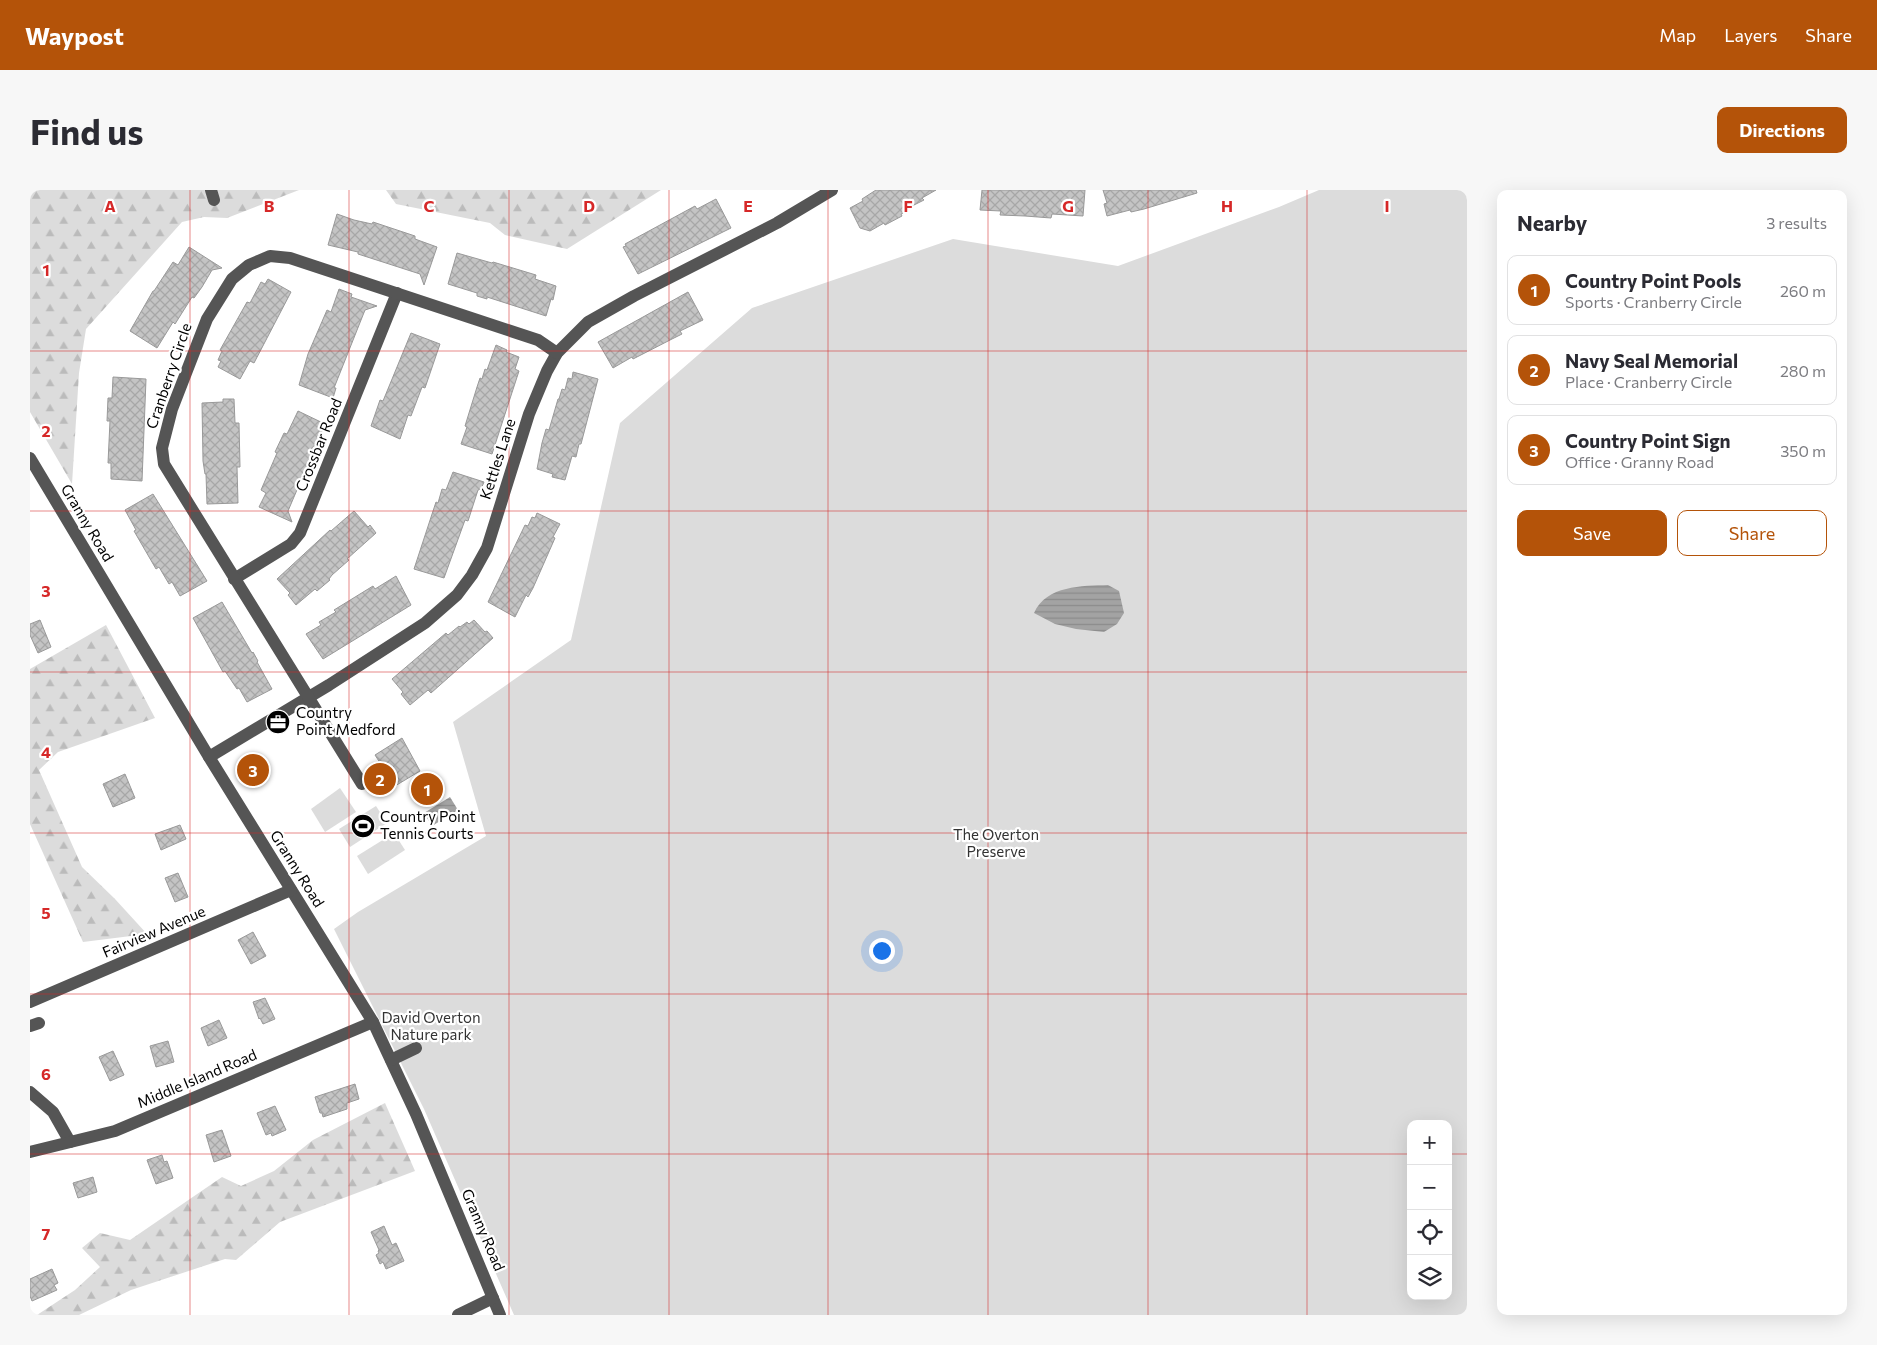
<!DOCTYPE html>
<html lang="en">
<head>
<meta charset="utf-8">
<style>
	:root { --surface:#fff; --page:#f7f7f7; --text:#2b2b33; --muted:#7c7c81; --line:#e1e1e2; --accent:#b45309 }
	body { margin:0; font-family:Commissioner,sans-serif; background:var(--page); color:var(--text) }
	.controls { position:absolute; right:15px; bottom:15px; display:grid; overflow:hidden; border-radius:10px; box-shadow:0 5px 20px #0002 }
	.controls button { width:45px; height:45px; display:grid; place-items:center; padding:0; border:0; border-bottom:1px solid var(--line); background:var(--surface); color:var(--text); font:25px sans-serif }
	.you { position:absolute; left:851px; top:760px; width:18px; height:18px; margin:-12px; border:4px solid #fff; border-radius:50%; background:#1a73e8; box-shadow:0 0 0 8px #1a73e833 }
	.badge { display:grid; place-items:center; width:32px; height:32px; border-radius:50%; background:var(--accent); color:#fff; font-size:16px; font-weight:700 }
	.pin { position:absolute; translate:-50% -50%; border:2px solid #fff; box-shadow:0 1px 5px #0006 }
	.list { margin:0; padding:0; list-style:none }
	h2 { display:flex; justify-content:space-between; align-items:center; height:65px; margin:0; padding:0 20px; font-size:21px }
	h2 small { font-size:16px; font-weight:400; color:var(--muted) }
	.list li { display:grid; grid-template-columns:32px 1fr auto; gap:15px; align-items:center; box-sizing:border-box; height:70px; margin:0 10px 10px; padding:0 10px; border:1px solid var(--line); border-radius:10px }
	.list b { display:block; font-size:19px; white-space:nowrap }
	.list p { margin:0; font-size:16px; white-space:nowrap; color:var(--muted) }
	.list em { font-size:16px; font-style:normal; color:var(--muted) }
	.actions { display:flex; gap:10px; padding:15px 20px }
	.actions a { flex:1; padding:11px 0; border:1px solid var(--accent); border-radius:10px; text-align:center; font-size:18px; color:var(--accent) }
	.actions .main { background:var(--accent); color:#fff }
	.icon { flex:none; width:28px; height:28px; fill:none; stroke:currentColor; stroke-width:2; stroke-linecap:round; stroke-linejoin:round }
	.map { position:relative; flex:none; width:1437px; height:1125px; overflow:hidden; border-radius:10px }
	header { display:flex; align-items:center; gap:30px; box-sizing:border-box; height:70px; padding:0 25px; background:var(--accent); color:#fff }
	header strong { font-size:24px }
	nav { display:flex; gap:28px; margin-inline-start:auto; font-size:18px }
	.intro { display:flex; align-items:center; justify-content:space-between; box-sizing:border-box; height:120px; padding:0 30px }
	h1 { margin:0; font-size:35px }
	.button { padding:12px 22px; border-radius:10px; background:var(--accent); color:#fff; font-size:18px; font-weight:700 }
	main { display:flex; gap:30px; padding:0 30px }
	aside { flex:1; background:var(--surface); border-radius:10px; box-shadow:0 5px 20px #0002 }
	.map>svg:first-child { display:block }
</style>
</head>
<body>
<header>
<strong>Waypost</strong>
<nav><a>Map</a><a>Layers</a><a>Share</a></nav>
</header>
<div class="intro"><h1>Find us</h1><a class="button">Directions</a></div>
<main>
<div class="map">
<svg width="1437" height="1125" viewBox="0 0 1437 1125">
	<defs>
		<pattern id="forest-firs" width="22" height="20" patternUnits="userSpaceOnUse" patternTransform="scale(1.25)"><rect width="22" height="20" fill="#dcdcdc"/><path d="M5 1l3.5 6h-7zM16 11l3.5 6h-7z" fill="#bbb"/></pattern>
		<pattern id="water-rules" width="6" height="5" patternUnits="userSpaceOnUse" patternTransform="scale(1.25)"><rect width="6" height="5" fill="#a3a3a3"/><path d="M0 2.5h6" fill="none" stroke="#8b8b8b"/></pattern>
		<pattern id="building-cross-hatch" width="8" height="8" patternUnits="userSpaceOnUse" patternTransform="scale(1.25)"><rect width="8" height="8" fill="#c4c4c4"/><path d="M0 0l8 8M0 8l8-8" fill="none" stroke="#a7a7a7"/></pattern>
	</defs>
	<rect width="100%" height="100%" fill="#fff"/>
	<g fill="url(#forest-firs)">
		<path d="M 0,0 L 269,0 L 197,28 L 174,27 L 152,32 L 56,139 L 49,183 L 42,294 L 0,222 Z"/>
		<path d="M 356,0 L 631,0 L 537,59 L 475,45 L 460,33 L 366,14 Z"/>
		<path d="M 76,435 L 125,528 L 28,562 L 9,580 L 52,677 L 85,709 L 117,744 L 53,752 L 0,634 L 0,479 Z"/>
		<path d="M 355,913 L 385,981 L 250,1032 L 206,1070 L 195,1069 L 101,1100 L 49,1125 L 7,1125 L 45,1100 L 70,1077 L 52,1058 L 70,1043 L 100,1050 L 192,987 L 211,996 L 244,981 L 283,950 Z"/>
	</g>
	<g fill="#dcdcdc" fill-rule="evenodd">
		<path d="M 1289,0 L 1437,0 L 1437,1125 L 484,1125 L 394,919 L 304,739 L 328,722 L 456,646 L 423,532 L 541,450 L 590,233 L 722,118 L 923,49 L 1088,76 L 1249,17 ZM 1381,934 L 1418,934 L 1418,1106 L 1381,1106 Z"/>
		<path d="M 310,598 L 326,622 L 295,642 L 281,619 Z"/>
		<path d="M 346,616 L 357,633 L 320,657 L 309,639 Z"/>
		<path d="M 364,643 L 375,660 L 338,684 L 327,666 Z"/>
	</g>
	<g fill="url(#water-rules)">
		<path d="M 1078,395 L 1089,401 L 1094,423 L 1087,434 L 1074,442 L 1046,439 L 1025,434 L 1004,423 C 1017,395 1052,396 1078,395 Z"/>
		<path d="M 405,585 L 414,598 L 388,614 L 380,601 Z"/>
		<path d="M 420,607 L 428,620 L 402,636 L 394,623 Z"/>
	</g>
	<g fill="url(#building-cross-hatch)" stroke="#999">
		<path d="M 846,0 L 906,0 L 892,8 L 894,10 L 874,20 L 876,22 L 871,24 L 872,26 L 855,35 L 854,33 L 840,41 L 830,38 L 820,18 L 833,11 L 832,9 Z"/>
		<path d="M 952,0 L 1055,0 L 1053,26 L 1022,24 L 1021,28 L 995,26 L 970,25 L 971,21 L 950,20 Z"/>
		<path d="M 1073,0 L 1166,0 L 1167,3 L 1114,19 L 1101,22 L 1100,20 L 1077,26 L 1074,14 L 1077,13 Z"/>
		<path d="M 686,9 L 701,38 L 608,84 L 593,57 L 596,56 L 595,54 L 665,16 L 667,19 Z"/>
		<path d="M 307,24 L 324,30 L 342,34 L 343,32 L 385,46 L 385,49 L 407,57 L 394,95 L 390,84 L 328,64 L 328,62 L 298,55 Z"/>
		<path d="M 159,57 L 192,78 L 182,80 L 172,97 L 164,108 L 162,107 L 145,134 L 143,132 L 127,158 L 100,141 L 123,101 L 124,101 L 143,72 L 148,75 Z"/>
		<path d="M 427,63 L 462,73 L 463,72 L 506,85 L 505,89 L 526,96 L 523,110 L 521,109 L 516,126 L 457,107 L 457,109 L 447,106 L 447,103 L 418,94 Z"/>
		<path d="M 238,89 L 261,102 L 224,173 L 220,171 L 210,189 L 188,177 L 191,171 L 188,170 L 192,161 L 190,160 L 217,112 L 220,113 L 231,92 L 235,94 Z"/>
		<path d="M 309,99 L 322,104 L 321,107 L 347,116 L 335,120 L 304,198 L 306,198 L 303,208 L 269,195 L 278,164 L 297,120 L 301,122 Z"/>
		<path d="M 658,102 L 673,130 L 650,141 L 652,144 L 642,149 L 603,169 L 602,167 L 583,178 L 568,152 Z"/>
		<path d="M 381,143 L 410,154 L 395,198 L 392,197 L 381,226 L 378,225 L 370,249 L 341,236 L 350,210 L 353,211 Z"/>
		<path d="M 466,155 L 477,160 L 476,162 L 489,167 L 485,179 L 489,181 L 462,264 L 431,254 L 437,237 L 435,236 L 447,197 L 450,188 L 452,189 L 455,179 L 457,180 Z"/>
		<path d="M 543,182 L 568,189 L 551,254 L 549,254 L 546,267 L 542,266 L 535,290 L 522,287 L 523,284 L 507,279 L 512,253 L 516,239 L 519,240 L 528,209 L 529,209 L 532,199 L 535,200 L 538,188 L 542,189 Z"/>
		<path d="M 83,187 L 116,189 L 112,291 L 81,289 L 81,273 L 78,273 L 80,231 L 77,231 L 78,208 L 82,208 Z"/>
		<path d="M 193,209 L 204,209 L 205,233 L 209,233 L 210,277 L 207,277 L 208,313 L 177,314 L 176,284 L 175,284 L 173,271 L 172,213 L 193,212 Z"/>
		<path d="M 268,221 L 295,234 L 258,321 L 262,332 L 229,317 L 236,303 L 231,300 L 247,263 L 245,262 L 254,243 L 257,244 Z"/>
		<path d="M 423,282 L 454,292 L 451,299 L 448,300 L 438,331 L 435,330 L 414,388 L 384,379 L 406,312 L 408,313 L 412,299 L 416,300 Z"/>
		<path d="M 123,304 L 177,391 L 150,406 L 142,392 L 139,394 L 129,377 L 126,379 L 104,341 L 106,340 L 95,320 Z"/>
		<path d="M 324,321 L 338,337 L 340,335 L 346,343 L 317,369 L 319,370 L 302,385 L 299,389 L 300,390 L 287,401 L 285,399 L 266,415 L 258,405 L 260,403 L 247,389 L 300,340 L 301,341 Z"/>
		<path d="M 507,323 L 530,334 L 523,347 L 525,348 L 503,398 L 498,407 L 496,405 L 485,427 L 458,412 L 495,335 L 498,336 L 502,327 L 505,328 Z"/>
		<path d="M 366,386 L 381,415 L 293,469 L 276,444 L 291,435 L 289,432 L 306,422 L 304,420 L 343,396 L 345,399 Z"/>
		<path d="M 192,412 L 222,463 L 223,462 L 228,471 L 227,472 L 242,499 L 217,512 L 209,498 L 207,499 L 195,481 L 193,482 L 163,428 Z"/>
		<path d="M 10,430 L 21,457 L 8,463 L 0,445 L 0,434 Z"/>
		<path d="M 444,430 L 455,442 L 457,441 L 463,448 L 401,503 L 398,500 L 380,515 L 371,504 L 373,502 L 362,489 L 416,443 L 418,445 L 429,436 L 430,437 L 437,432 L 439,434 Z"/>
		<path d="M 372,548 L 390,581 L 365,596 L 345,565 Z"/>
		<path d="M 95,584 L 105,608 L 83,617 L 73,594 Z"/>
		<path d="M 150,635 L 156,649 L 131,660 L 125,644 Z"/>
		<path d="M 148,683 L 158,707 L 145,712 L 135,688 Z"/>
		<path d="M 223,742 L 236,766 L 221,774 L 208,750 Z"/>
		<path d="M 235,808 L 245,829 L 233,834 L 230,828 L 229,829 L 223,812 Z"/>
		<path d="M 189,830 L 197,848 L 178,856 L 171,838 Z"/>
		<path d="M 138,851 L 144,872 L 126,877 L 120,856 Z"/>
		<path d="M 83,861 L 94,885 L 80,891 L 69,867 Z"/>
		<path d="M 325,894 L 329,909 L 317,913 L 317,919 L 293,927 L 292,923 L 290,923 L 285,907 Z"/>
		<path d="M 245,916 L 256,940 L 242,946 L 241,943 L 236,945 L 227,923 Z"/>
		<path d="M 192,940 L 201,966 L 184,972 L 176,945 Z"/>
		<path d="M 132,965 L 134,972 L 137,971 L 143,988 L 126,994 L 117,970 Z"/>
		<path d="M 63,987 L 67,1002 L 48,1008 L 43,993 Z"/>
		<path d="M 354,1036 L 362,1055 L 366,1053 L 374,1071 L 356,1079 L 353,1072 L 350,1074 L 346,1065 L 349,1063 L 348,1061 L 349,1060 L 341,1042 Z"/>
		<path d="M 22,1079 L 28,1093 L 24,1095 L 27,1100 L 2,1111 L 0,1106 L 0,1089 Z"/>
	</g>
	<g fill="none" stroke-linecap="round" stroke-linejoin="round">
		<g stroke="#555" stroke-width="12">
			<path d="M 181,0 L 184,10"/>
			<path d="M 0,268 L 179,567 L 343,832 L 386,924 L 470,1125"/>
			<path d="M 204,389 L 261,354 L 270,343 L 367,103"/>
			<path d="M 179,567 L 299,495 L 395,433 L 427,405 L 442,385 L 457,358 L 499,224 L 517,181 L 527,163 L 558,132 L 604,106 L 747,33 L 802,0"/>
			<path d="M 332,594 L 134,274 L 132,258 L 142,219 L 177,129 L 202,89 L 219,75 L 240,66 L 260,68 L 508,150 L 527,163"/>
			<path d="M 0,812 L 261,700"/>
			<path d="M 0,836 L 9,833"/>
			<path d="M 361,870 L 386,858"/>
			<path d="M 0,902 L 23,922 L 40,952"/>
			<path d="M 0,962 L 85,941 L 343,832"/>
			<path d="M 428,1125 L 463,1108"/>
		</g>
	</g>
	<path fill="none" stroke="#d62828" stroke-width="1" stroke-opacity="0.55" d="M 160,0 L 160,1125M 319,0 L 319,1125M 479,0 L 479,1125M 639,0 L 639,1125M 798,0 L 798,1125M 958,0 L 958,1125M 1118,0 L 1118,1125M 1277,0 L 1277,1125M 0,161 L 1437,161M 0,321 L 1437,321M 0,482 L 1437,482M 0,643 L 1437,643M 0,804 L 1437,804M 0,964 L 1381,964M 1418,964 L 1437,964"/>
	<defs>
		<g id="office-disc" transform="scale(1.25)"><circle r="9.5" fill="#000" stroke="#fff"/><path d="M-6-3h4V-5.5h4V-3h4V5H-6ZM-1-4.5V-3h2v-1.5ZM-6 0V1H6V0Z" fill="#fff"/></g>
		<g id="stadium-disc" transform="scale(1.25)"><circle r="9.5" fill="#000" stroke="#fff"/><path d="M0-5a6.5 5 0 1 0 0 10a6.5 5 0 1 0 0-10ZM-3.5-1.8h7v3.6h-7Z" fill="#fff"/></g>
	</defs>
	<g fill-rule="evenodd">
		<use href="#office-disc" x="248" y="532"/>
		<use href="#stadium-disc" x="333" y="636"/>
	</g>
	<g text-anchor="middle" stroke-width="4.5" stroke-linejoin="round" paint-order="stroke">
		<g font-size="15" fill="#000" stroke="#fff">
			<text transform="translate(139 186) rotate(-71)" y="5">Cranberry Circle</text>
			<text transform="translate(289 255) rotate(-68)" y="5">Crossbar Road</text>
			<text transform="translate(468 269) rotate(-72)" y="5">Kettles Lane</text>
			<text transform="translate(57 333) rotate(59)" y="5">Granny Road</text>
			<text transform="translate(267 679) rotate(58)" y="5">Granny Road</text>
			<text transform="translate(124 742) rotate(-23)" y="5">Fairview Avenue</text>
			<text transform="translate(167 889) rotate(-23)" y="5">Middle Island Road</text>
			<text transform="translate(453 1040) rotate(67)" y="5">Granny Road</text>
		</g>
		<g font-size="15" fill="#000" stroke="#fff" text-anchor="start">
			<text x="266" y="528">Country<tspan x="266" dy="17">Point Medford</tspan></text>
			<text x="350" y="632">Country Point<tspan x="350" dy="17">Tennis Courts</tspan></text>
		</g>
		<g font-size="15" fill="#333" stroke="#fff">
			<text x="966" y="650">The Overton<tspan x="966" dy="17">Preserve</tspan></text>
			<text x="401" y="833">David Overton<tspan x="401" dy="17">Nature park</tspan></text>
		</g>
	</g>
	<g font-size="16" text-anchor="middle" font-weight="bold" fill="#d62828" stroke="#fff" stroke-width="4.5" stroke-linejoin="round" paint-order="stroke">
		<text x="80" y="22">A</text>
		<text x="239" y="22">B</text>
		<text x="399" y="22">C</text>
		<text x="559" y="22">D</text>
		<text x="718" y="22">E</text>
		<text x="878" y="22">F</text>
		<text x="1038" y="22">G</text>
		<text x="1197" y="22">H</text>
		<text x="1357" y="22">I</text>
		<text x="16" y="86">1</text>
		<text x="16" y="247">2</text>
		<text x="16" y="407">3</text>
		<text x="16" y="568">4</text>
		<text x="16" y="729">5</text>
		<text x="16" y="890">6</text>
		<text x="16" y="1050">7</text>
	</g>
</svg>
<div class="controls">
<button>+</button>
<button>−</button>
<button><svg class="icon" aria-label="locate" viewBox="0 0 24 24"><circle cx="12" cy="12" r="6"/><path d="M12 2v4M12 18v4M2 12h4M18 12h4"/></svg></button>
<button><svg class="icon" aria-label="layers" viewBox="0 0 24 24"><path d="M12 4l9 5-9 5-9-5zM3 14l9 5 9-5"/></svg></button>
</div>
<div class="you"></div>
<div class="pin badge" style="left:397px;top:599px">1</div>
<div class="pin badge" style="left:350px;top:589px">2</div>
<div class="pin badge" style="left:223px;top:580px">3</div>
</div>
<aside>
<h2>Nearby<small>3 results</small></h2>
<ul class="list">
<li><span class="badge">1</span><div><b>Country Point Pools</b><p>Sports · Cranberry Circle</p></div><em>260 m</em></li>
<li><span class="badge">2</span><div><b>Navy Seal Memorial</b><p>Place · Cranberry Circle</p></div><em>280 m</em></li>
<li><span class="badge">3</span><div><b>Country Point Sign</b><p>Office · Granny Road</p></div><em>350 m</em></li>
</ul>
<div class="actions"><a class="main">Save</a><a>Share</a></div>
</aside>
</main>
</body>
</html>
